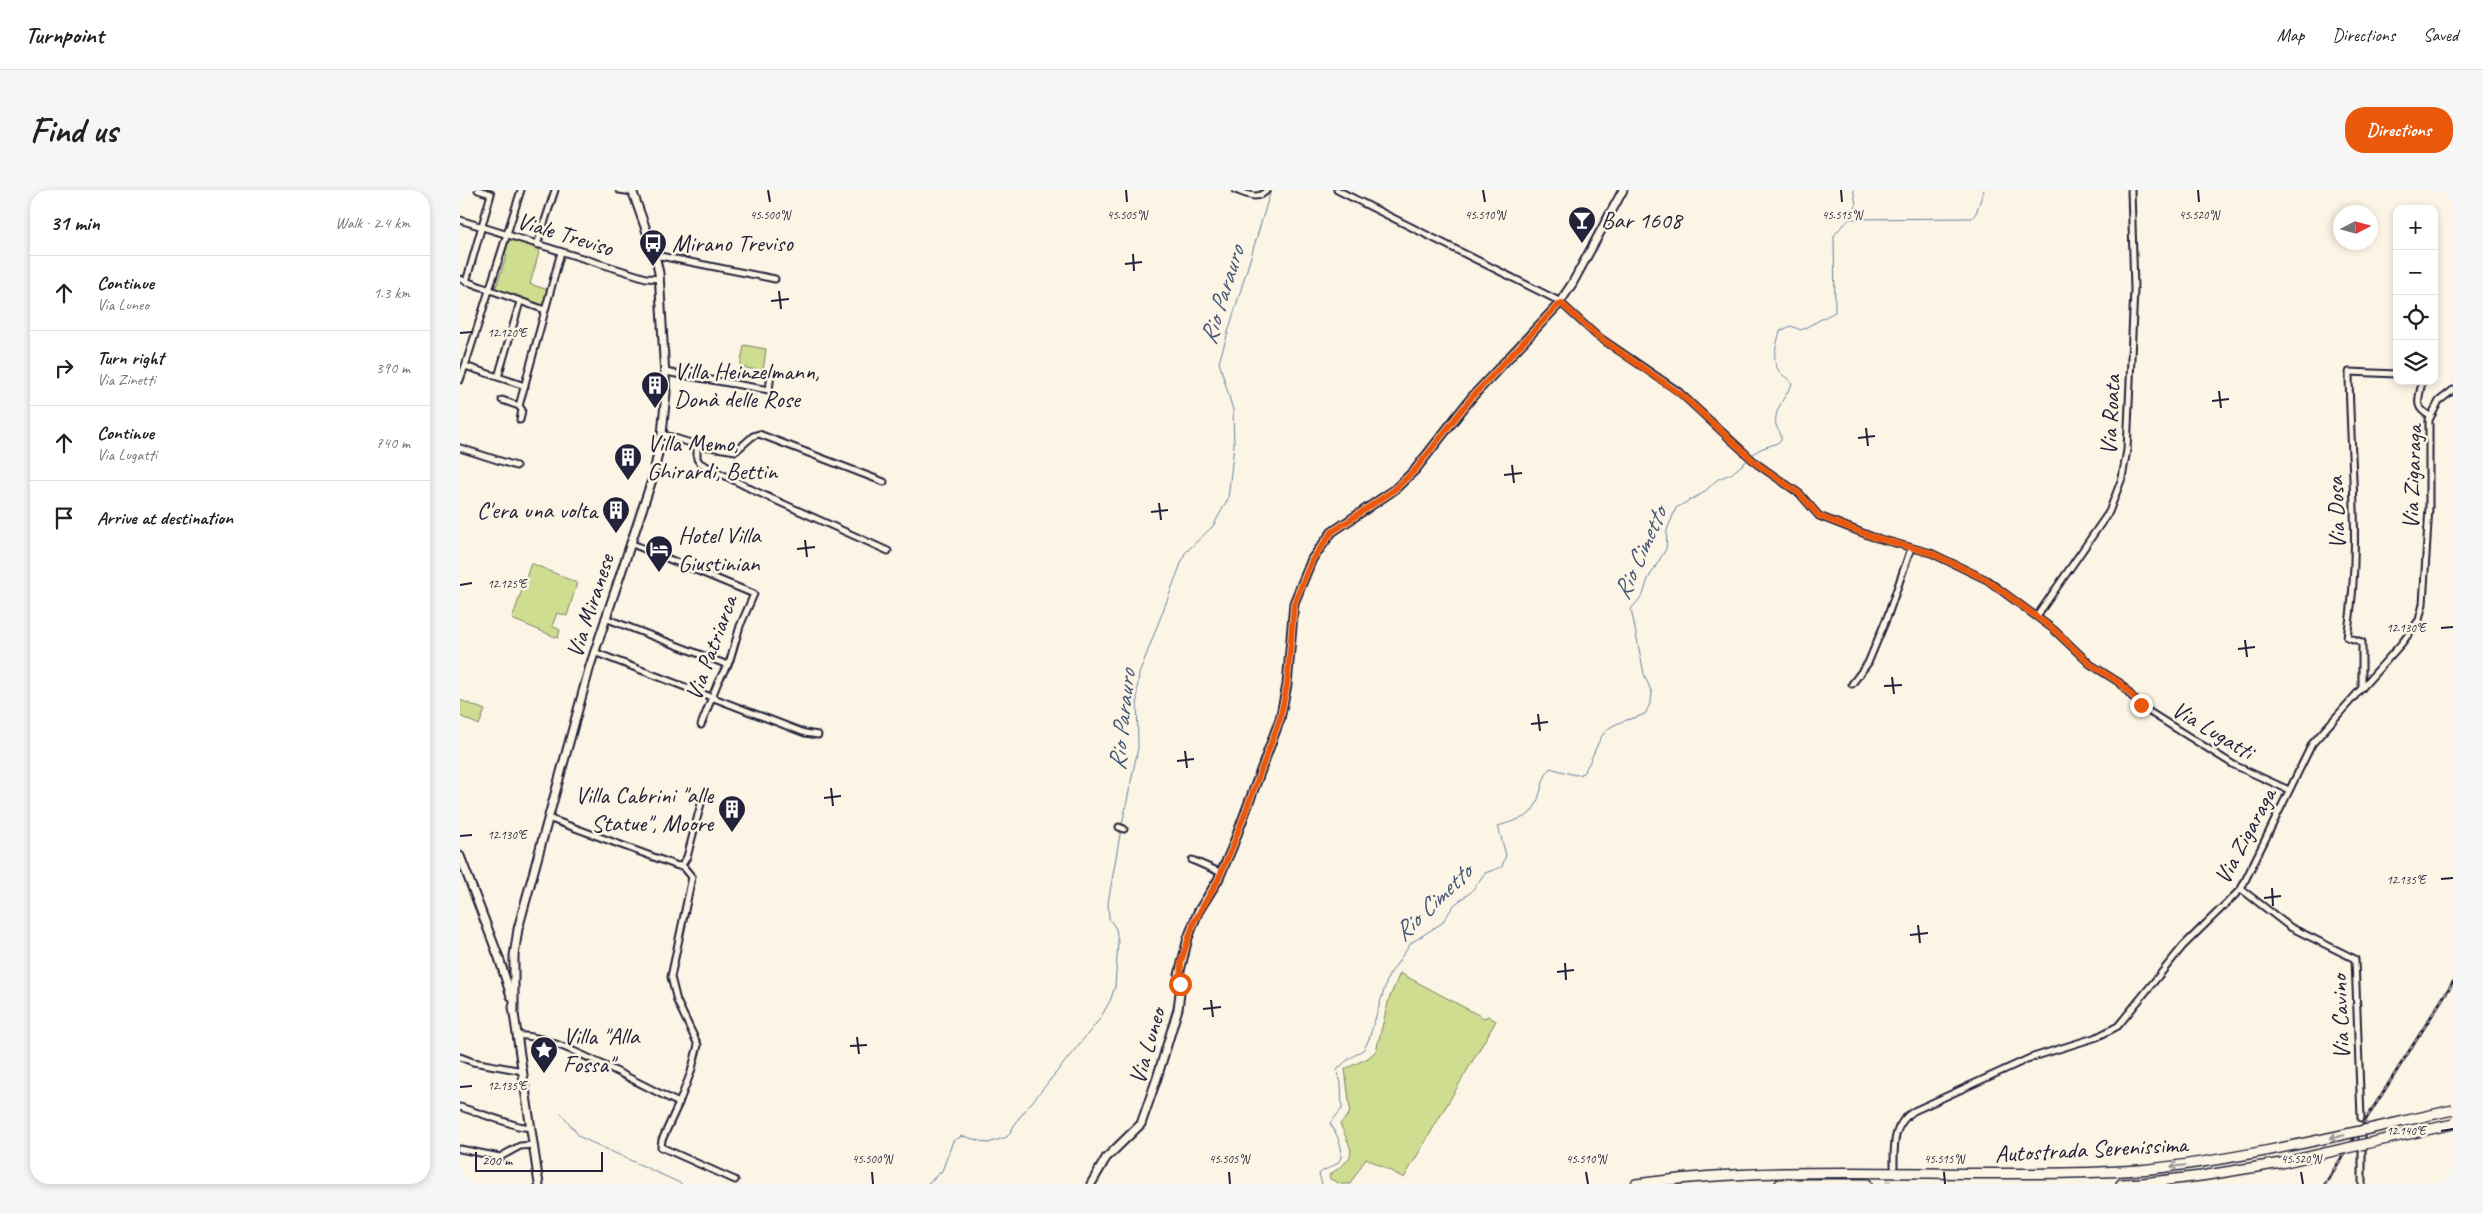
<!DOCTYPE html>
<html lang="en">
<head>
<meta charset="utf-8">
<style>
	:root { --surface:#fff; --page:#f6f6f6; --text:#222; --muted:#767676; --line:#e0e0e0; --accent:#ea580c }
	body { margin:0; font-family:Caveat,sans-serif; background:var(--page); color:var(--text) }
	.controls { position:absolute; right:15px; top:15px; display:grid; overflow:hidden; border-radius:10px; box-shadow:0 2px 8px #0003 }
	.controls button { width:45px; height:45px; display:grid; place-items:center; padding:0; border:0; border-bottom:1px solid var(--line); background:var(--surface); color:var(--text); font:25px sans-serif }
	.compass { position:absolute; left:1873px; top:15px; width:45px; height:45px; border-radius:50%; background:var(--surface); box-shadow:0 2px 8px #0003; rotate:84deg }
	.scale { position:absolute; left:15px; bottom:12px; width:128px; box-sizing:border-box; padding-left:5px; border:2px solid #22223b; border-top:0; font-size:14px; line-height:18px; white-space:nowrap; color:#22223b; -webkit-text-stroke:4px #fcf5e5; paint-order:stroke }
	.stop { position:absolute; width:15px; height:15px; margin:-11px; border:4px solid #ea580c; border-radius:50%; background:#fff }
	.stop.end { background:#ea580c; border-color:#fff; box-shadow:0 1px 5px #0008 }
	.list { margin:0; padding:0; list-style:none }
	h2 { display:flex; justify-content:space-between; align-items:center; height:65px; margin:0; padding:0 20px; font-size:21px }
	h2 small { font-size:16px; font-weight:400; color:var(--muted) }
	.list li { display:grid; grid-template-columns:32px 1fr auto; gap:15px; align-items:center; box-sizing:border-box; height:75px; padding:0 20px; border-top:1px solid var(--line) }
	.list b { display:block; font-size:19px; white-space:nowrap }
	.list p { margin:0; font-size:16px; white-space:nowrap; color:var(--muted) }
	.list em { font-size:16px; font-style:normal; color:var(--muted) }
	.icon { flex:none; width:28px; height:28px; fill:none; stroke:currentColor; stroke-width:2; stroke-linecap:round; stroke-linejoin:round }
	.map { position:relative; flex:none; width:1993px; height:994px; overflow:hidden; border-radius:20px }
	header { display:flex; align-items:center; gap:30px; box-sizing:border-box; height:70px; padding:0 25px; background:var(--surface); border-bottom:1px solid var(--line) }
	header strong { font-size:24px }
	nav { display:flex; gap:28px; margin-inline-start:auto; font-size:18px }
	.intro { display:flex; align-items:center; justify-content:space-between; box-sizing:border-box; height:120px; padding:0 30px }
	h1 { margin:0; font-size:35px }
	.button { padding:12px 22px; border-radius:20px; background:var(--accent); color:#fff; font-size:18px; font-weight:700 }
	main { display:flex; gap:30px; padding:0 30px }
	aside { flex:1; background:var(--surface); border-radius:20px; box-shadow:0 2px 8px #0003 }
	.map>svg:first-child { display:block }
</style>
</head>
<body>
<header>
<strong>Turnpoint</strong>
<nav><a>Map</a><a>Directions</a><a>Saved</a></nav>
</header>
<div class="intro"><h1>Find us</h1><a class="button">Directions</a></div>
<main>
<aside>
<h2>31 min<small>Walk · 2.4 km</small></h2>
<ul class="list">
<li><svg class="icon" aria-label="ahead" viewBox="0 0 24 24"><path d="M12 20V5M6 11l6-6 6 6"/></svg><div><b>Continue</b><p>Via Luneo</p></div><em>1.3 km</em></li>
<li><svg class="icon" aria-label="right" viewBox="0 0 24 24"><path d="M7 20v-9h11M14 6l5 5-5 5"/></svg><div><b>Turn right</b><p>Via Zinetti</p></div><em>390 m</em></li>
<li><svg class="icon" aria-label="ahead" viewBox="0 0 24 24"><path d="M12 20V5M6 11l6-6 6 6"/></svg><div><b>Continue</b><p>Via Lugatti</p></div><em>740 m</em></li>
<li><svg class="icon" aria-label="arrive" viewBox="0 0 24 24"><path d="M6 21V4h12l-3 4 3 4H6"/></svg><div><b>Arrive at destination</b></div></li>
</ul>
</aside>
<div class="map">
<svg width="1993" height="994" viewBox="0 0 1993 994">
	<rect width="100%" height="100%" fill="#fcf5e5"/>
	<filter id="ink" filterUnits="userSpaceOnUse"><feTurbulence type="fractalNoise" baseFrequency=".02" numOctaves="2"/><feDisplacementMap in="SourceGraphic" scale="10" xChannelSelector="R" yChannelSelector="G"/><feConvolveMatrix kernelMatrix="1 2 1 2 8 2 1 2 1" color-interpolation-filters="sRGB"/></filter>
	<g filter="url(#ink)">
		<g fill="#cfdd91" stroke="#788066">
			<path d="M 49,49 L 80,59 L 70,94 L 88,100 L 83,117 L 35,100 L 47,65 L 45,64 Z"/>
			<path d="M 284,155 L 306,159 L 303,181 L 280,177 Z"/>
			<path d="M 71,373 L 117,393 L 107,426 L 97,423 L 92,436 L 100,440 L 98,448 L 52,429 Z"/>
			<path d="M 0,510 L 25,520 L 19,535 L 0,526 Z"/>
			<path d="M 940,783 L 1024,828 L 1028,826 L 1036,831 L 944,988 L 906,968 L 890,994 L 881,994 L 870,989 L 869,985 C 898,965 894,965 880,934 L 889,924 L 890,918 L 885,879 L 908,868 L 916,861 L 929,809 Z"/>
		</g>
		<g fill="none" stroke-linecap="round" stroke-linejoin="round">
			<g stroke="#6280a3" stroke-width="1">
				<path d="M 1391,29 L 1512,28 L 1516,23 L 1524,0"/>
				<path d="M 1290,267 C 1302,254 1313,258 1321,250 C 1322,243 1318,241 1316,235 C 1313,221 1326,206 1332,194 C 1328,188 1324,187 1320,182 C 1310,171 1317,154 1320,141 L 1331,136 L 1341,140 L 1375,122 L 1374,46 C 1388,25 1402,30 1393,0"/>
				<path d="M 662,635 L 678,558 L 677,501 L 679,484 L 725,363 L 753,336 L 768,309 L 774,255 L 773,220 L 759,172 L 811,0"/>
				<path d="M 101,923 L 120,947 L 222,994"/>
				<path d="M 467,994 L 482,981 L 493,951 L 502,946 L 528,953 L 547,947 L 559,928 L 639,830 L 650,811 L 655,797 L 658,752 L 656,739 L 649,728 L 648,713 L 661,639"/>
				<path d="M 862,994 L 859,984 C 864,979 868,979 873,976 C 891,967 876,944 870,933 L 882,919 L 881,893 L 877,880 L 885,872 L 904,859 L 909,849 L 928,787 L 951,753 L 982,733 L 994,715 L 1011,702 L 1025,683 L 1042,677 L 1046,665 L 1038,636 C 1042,635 1066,627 1068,625 C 1082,614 1079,591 1090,578 L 1115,585 L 1122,584 C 1133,572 1137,547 1148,539 C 1158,531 1173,529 1185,524 L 1191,512 L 1192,503 L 1184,484 L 1171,419 L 1183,405 L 1188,389 L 1206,359 L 1207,340 L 1216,318 L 1243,303 L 1258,289 L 1271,284 L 1288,270"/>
			</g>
			<path stroke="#d0cbc3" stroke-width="5" stroke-dasharray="5 2.5" stroke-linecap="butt" d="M 1427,994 L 1433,981"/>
			<g stroke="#22223b" stroke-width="9">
				<g id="street">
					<path d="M 61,0 L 5,176 L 65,196"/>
					<path d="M 159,0 L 173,2"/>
					<path d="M 775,0 C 787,4 798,11 807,0"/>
					<path d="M 877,0 L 1097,110"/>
					<path d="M 0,30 L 186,88 L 200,89"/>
					<path d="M 77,55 L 95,0"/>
					<path d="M 195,65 L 315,89"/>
					<path d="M 0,89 L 85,120"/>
					<path d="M 6,92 L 31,4 L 18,0"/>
					<path d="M 1102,114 L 1136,145 L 1218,201 L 1297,274 L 1340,304 L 1359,326 L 1413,347 L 1471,363 L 1527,390 L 1593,439 L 1630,474 L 1660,493 L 1677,512 L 1688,521 L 1774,575 L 1829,600"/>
					<path d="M 205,182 L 309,200 L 311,184"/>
					<path d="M 38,187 L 60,112"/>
					<path d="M 0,190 L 5,176"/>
					<path d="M 1962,191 C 1960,208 1952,216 1970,226"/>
					<path d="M 42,210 L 59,216 L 101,62"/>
					<path d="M 59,216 L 62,220 L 60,230"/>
					<path d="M 202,244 L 237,255 L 276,261 L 293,246 L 299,244 L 424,292"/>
					<path d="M 237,255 L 237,269 L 240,273 L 295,301 L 428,361"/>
					<path d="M 0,258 L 56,276"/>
					<path d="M 170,353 L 294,404 L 280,436 L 270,470 L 258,492 L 241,535"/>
					<path d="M 1577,426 L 1649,322 L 1662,288 L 1667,260 L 1674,99 L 1671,0"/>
					<path d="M 145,428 L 268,475"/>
					<path d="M 134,462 L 345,543 L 358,545"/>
					<path d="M 1392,494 L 1408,473 L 1428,425 L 1451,358"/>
					<path d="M 1902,498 L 1902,452 L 1887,447 C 1902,359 1890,271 1889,182 L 1937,184"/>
					<path d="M 88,628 L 218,676 L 222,675 L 227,667 L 243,606"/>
					<path d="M 659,637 L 664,639"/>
					<path d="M 732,670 L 762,683"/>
					<path d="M 222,675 L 232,687 L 211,787 L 217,811 L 238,855 L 231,882 L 219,913 L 202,950 L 201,957 L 275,990"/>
					<path d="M 1781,699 L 1830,737 L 1895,769 L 1901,928"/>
					<path d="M 57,846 C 89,841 186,898 219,913"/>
					<path d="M 0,867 L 13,872 L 63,881"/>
					<path d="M 0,917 L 58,936 L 71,938"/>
					<path d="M 0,959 L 40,967 L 60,956 L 74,955"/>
					<path d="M 1434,976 C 1434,953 1433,934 1454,921 L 1570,868 L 1637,847 L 1658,836 L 1723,756 L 1781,699 L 1852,554 L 1942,453 L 1959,430 L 1963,414 L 1969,317 L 1969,230 L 1979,211 L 1993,200"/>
					<path d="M 1902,994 L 1902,946"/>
				</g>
			</g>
			<g stroke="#22223b" stroke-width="11">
				<g id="secondary">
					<path d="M 1102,109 L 1112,94 L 1163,0"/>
					<path d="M 0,666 L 39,768 L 51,806"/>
					<path d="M 53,817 L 79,994"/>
					<path d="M 54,820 L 54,766 L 58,739 L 130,476 L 193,287 L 202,244 L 206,203 L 199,83 L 195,65 L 172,0"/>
					<path d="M 631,994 L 646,968 L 681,934 L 697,888 L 718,819 L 720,803 L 719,785 L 728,748 L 738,722 L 758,690 L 772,658 L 820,529 L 827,495 L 834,413 L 852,369 L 872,342 L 934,300 L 955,280 L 1012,207 L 1098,115"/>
				</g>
			</g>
			<g stroke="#22223b" stroke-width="12">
				<g id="highway">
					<path d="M 1176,994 C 1343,971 1512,991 1680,980"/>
					<path d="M 1320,994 L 1407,994"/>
					<path d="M 1661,994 L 1683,993"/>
				</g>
			</g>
			<use href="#street" stroke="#fcf5e5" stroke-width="5"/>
			<use href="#secondary" stroke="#fcf5e5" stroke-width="7"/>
			<use href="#highway" stroke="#fcf5e5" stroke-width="9"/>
			<g stroke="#22223b" stroke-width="3">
				<path id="rail" d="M 1865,994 L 1993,792"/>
			</g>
			<use href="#rail" stroke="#fcf5e5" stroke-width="1" stroke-dasharray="4" stroke-linecap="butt"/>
			<g stroke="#22223b" stroke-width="12" stroke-linecap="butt">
				<g id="highway-bridge">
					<path d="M 1680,980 C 1787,969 1889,943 1993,920"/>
					<path d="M 1683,993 L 1741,986 L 1821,973 L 1993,934"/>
				</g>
			</g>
			<use href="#highway-bridge" stroke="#fcf5e5" stroke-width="9"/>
		</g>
		<defs><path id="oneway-shaft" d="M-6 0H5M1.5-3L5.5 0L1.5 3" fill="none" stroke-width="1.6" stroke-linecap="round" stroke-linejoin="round" transform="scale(1.25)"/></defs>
		<g stroke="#9a9698">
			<use href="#oneway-shaft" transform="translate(1877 947) rotate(167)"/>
			<use href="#oneway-shaft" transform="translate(1718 976) rotate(174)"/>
		</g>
	</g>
	<g fill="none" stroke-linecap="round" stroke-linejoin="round" filter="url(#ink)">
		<path stroke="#ea580c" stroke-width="6" d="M 720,794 L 721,772 L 734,732 L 758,690 L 772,658 L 820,529 L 827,495 L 834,414 L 852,370 L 872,342 L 934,300 L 955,280 L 1012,207 L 1098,115 L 1102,114 L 1136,145 L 1223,206 L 1297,274 L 1340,304 L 1359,326 L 1413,347 L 1471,363 L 1527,390 L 1593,439 L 1630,474 L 1660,493 L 1681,515"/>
	</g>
	<path fill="none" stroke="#22223b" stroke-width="2" d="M 308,0 L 310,12M 666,0 L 667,12M 1023,0 L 1025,12M 1381,0 L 1382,12M 1738,0 L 1739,12M 673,64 L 674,81M 665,74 L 682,72M 319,101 L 321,119M 311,111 L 329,109M 0,143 L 12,142M 1759,201 L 1761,218M 1752,211 L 1769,209M 1406,238 L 1408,256M 1398,248 L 1415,246M 1052,275 L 1054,293M 1044,285 L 1062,283M 699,313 L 701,330M 691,322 L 708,320M 345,350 L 347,367M 337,359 L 355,357M 0,395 L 12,393M 1981,438 L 1993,437M 1785,450 L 1787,467M 1778,459 L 1795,457M 1432,487 L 1434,504M 1424,496 L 1442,495M 1078,524 L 1080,541M 1071,534 L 1088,532M 725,561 L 727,578M 717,571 L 734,569M 371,598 L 373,616M 364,608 L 381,606M 0,646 L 12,645M 1981,689 L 1993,688M 1812,698 L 1813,716M 1804,708 L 1821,706M 1458,735 L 1460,753M 1450,745 L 1468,743M 1105,773 L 1106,790M 1097,782 L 1114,780M 751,810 L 753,827M 743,819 L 761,817M 397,847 L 399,864M 390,856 L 407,855M 0,897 L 12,896M 1981,941 L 1993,939M 412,982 L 413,994M 769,982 L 770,994M 1126,982 L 1128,994M 1484,982 L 1485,994M 1841,982 L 1843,994"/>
	<defs>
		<g id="bar-pin" transform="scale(1.4375)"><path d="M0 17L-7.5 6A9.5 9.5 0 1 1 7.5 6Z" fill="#22223b" stroke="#fcf5e5"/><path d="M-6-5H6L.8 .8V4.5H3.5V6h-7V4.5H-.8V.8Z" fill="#fff"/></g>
		<g id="bus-pin" transform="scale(1.4375)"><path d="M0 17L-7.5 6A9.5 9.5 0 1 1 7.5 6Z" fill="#22223b" stroke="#fcf5e5"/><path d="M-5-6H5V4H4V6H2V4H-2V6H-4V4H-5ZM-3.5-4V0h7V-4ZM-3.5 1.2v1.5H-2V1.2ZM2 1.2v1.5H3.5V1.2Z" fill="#fff"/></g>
		<g id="building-pin" transform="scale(1.4375)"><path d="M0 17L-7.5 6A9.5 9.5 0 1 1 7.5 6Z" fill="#22223b" stroke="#fcf5e5"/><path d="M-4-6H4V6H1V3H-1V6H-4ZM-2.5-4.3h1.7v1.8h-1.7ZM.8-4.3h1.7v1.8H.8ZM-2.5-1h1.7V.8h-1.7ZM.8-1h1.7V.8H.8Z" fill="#fff"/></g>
		<g id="hotel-pin" transform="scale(1.4375)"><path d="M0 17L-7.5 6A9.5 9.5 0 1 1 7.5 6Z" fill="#22223b" stroke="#fcf5e5"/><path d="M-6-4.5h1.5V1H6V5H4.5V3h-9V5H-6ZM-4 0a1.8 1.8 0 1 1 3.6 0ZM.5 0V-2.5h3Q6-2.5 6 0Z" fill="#fff"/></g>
		<g id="sight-pin" transform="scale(1.4375)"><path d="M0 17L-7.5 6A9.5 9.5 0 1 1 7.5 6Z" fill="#22223b" stroke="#fcf5e5"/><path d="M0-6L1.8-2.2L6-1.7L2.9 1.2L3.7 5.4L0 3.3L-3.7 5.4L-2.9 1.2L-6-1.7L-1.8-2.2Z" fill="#fff"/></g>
	</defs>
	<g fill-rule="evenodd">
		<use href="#bar-pin" x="1122" y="30"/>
		<use href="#bus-pin" x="193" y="53"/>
		<use href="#building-pin" x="195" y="195"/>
		<use href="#building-pin" x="168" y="267"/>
		<use href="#building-pin" x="156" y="320"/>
		<use href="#hotel-pin" x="199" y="359"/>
		<use href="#building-pin" x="272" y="619"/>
		<use href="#sight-pin" x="84" y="860"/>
	</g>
	<g text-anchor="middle" stroke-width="5" stroke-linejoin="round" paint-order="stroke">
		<g font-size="24" fill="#22223b" stroke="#fcf5e5" text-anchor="start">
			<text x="1141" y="38">Bar 1608</text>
			<text x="212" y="61">Mirano Treviso</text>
			<text x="214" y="189">Villa Heinzelmann,<tspan x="214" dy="28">Donà delle Rose</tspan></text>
			<text x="187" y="261">Villa Memo,<tspan x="187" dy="28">Ghirardi, Bettin</tspan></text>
			<text x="137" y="328" text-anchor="end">C'era una volta</text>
			<text x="218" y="353">Hotel Villa<tspan x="218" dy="28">Giustinian</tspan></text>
			<text x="253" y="613" text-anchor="end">Villa Cabrini "alle<tspan x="253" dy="28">Statue", Moore</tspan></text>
			<text x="103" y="854">Villa "Alla<tspan x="103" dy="28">Fossa"</tspan></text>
		</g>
		<g font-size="24" fill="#22223b" stroke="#fcf5e5">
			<text transform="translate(105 44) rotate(17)" y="8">Viale Treviso</text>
			<text transform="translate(1650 225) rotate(-87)" y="8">Via Roata</text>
			<text transform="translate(1952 287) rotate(-88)" y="8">Via Zigaraga</text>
			<text transform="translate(1876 323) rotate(-92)" y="8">Via Dosa</text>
			<text transform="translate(130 416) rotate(-72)" y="8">Via Miranese</text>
			<text transform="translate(251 458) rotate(-70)" y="8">Via Patriarca</text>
			<text transform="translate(1753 540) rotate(31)" y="8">Via Lugatti</text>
			<text transform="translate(1785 646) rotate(-62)" y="8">Via Zigaraga</text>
			<text transform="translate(1880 827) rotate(-92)" y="8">Via Cavino</text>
			<text transform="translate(687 856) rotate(-74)" y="8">Via Luneo</text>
			<text transform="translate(1631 959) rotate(-3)" y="8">Autostrada Serenissima</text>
		</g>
		<g font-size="25" font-style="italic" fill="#475978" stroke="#fcf5e5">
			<text transform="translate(761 105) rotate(-73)" y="9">Rio Parauro</text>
			<text transform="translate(1179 363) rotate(-66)" y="9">Rio Cimetto</text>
			<text transform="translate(661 530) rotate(-84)" y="9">Rio Parauro</text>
			<text transform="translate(972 712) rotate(-44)" y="9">Rio Cimetto</text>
		</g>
	</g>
	<g font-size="12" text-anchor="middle" fill="#22223b" stroke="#fcf5e5" stroke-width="5" stroke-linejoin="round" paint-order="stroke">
		<text x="310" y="29">45.500°N</text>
		<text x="667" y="29">45.505°N</text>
		<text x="1025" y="29">45.510°N</text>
		<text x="1382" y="29">45.515°N</text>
		<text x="1739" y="29">45.520°N</text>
		<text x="47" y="147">12.120°E</text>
		<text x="47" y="398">12.125°E</text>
		<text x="1946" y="442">12.130°E</text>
		<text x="47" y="649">12.130°E</text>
		<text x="1946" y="694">12.135°E</text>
		<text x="47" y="900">12.135°E</text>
		<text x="1946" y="945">12.140°E</text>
		<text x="412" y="973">45.500°N</text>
		<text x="769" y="973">45.505°N</text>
		<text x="1126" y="973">45.510°N</text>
		<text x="1484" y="973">45.515°N</text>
		<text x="1841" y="973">45.520°N</text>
	</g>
</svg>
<div class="controls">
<button>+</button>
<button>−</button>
<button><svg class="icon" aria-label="locate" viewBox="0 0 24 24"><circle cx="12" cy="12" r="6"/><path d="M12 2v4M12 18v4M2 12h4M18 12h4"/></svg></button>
<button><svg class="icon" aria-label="layers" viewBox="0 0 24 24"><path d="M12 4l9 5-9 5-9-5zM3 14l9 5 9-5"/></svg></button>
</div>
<svg class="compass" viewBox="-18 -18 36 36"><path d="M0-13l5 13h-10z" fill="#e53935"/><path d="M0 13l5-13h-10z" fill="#767676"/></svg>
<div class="scale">200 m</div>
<div class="stop" style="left:720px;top:794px"></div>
<div class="stop end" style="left:1681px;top:515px"></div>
</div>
</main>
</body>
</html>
